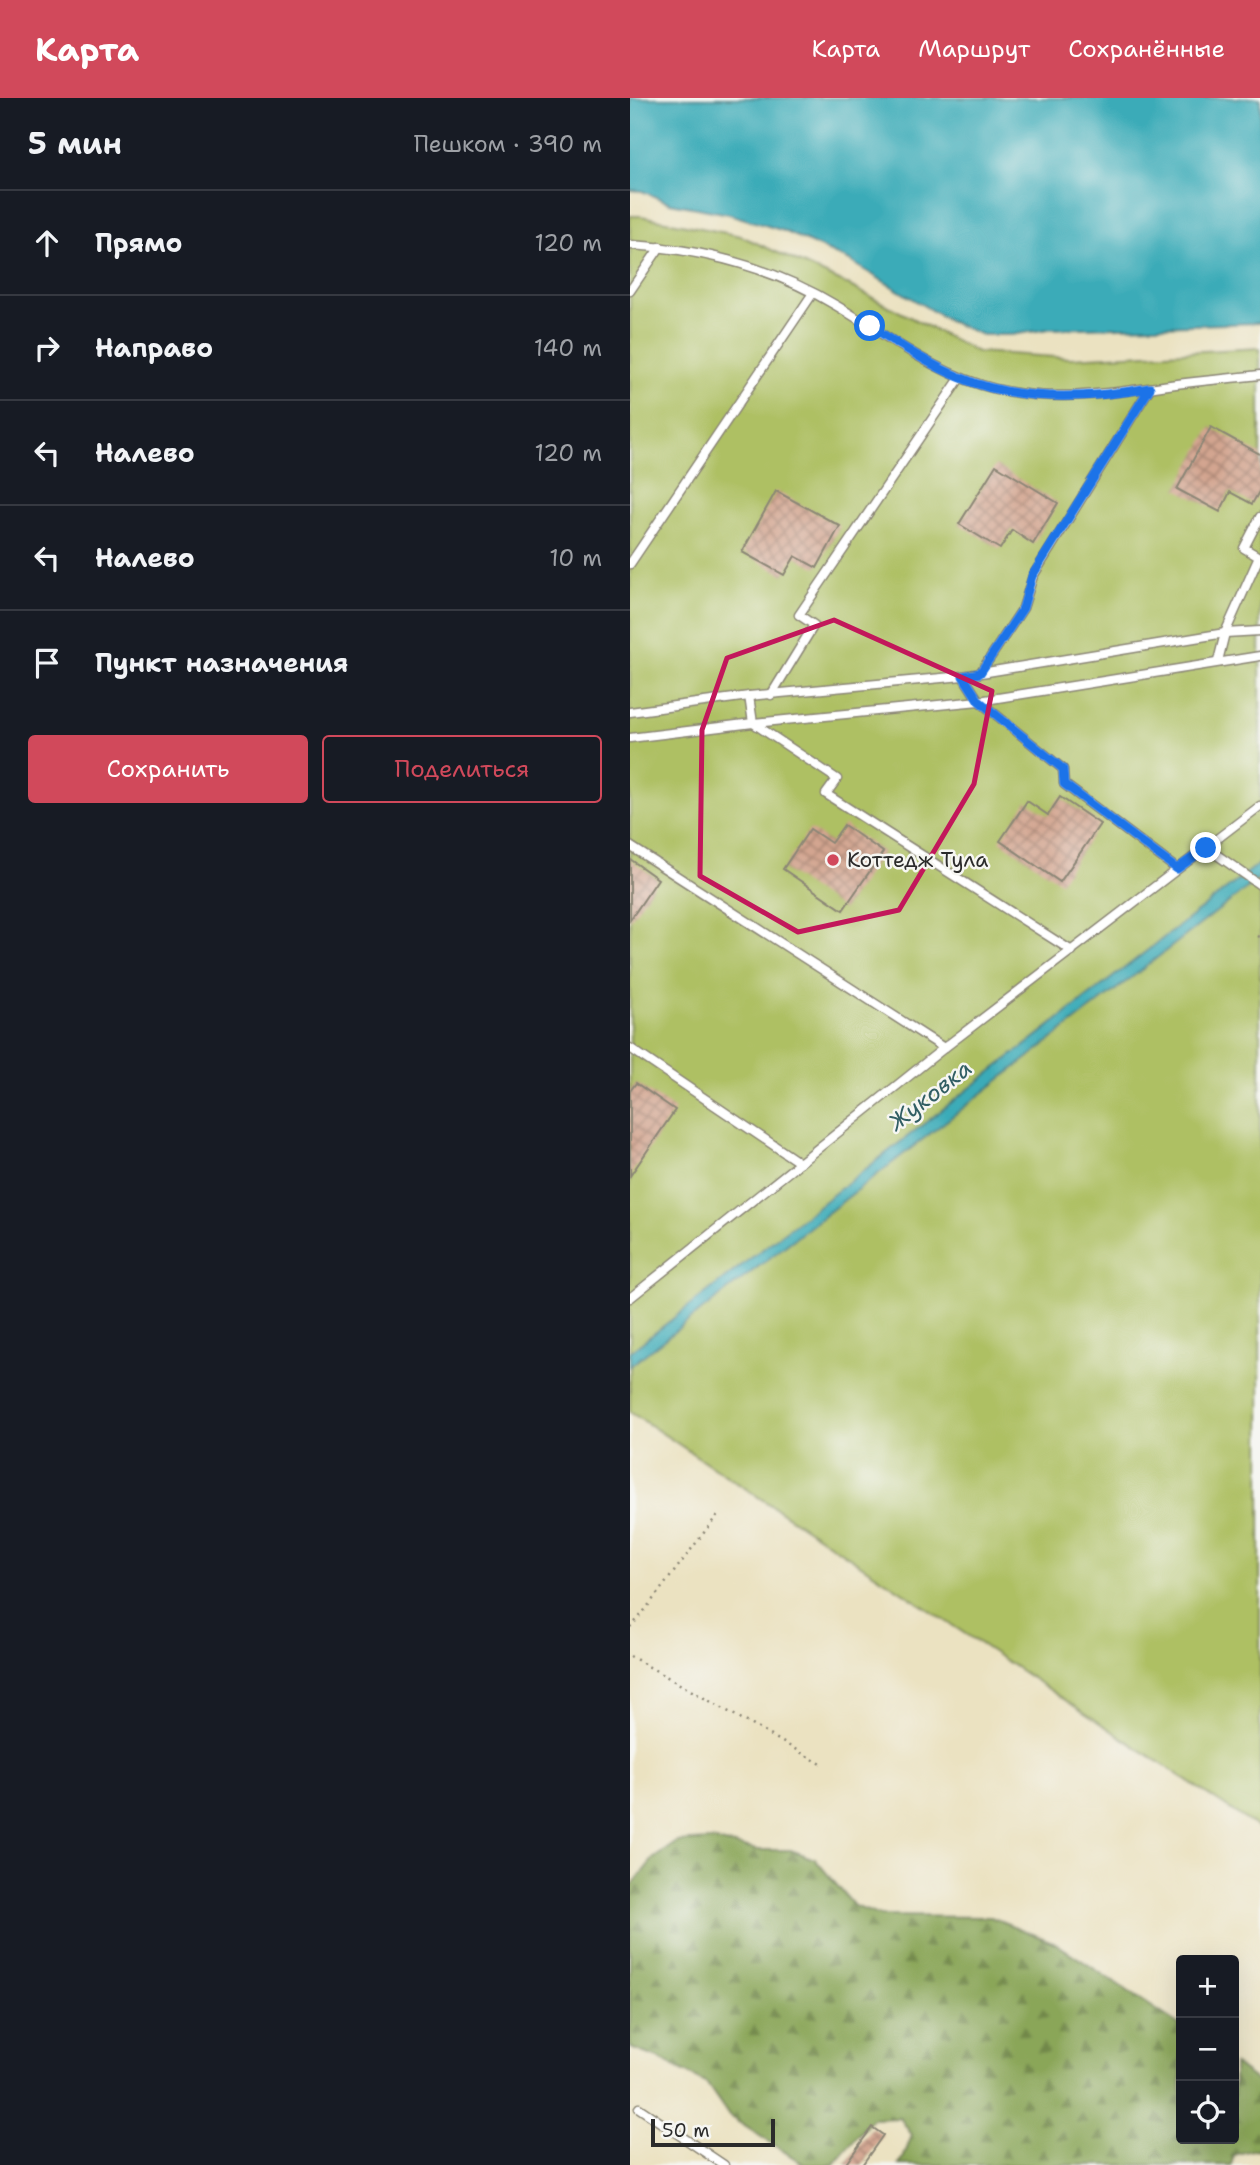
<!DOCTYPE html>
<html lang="ru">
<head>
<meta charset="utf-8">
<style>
	:root { --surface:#171b24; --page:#20242c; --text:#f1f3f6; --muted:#9ea1a6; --line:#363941; --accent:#d1495b }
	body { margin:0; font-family:"Shantell Sans",sans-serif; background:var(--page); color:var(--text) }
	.controls { position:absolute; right:21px; bottom:21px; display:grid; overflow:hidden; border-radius:7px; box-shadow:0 7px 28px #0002 }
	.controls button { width:63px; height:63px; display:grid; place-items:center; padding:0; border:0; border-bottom:2px solid var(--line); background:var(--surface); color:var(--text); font:35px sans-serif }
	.scale { position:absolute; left:21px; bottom:18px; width:124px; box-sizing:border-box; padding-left:7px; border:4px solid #2b2b2b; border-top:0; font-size:19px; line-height:24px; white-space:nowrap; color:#2b2b2b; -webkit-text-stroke:5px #f6f6f2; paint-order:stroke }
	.stop { position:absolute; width:21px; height:21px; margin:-16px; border:5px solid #1a73e8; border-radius:50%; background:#fff }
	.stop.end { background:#1a73e8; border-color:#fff; box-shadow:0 2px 7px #0008 }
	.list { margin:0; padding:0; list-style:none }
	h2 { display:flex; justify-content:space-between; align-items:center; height:91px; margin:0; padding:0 28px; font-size:30px }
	h2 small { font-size:23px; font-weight:400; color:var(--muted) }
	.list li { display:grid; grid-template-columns:46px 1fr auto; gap:21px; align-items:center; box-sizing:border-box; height:105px; padding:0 28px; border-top:2px solid var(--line) }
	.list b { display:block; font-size:26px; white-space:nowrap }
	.list em { font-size:23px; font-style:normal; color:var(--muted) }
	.actions { display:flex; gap:14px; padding:21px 28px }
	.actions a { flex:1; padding:16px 0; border:2px solid var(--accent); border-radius:7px; text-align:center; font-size:24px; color:var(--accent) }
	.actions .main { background:var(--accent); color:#fff }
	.icon { flex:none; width:38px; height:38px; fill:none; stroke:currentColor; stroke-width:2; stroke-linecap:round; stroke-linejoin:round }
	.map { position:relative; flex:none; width:630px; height:2067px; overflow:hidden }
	header { display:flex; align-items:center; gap:42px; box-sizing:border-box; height:98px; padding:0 35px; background:var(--accent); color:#fff }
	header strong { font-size:33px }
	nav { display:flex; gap:38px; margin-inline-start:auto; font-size:24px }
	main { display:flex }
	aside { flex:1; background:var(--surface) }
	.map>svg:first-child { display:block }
</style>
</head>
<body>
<header>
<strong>Карта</strong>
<nav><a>Карта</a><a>Маршрут</a><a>Сохранённые</a></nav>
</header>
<main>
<aside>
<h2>5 мин<small>Пешком · 390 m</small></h2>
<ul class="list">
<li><svg class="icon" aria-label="ahead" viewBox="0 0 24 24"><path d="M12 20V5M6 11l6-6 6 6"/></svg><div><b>Прямо</b></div><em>120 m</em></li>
<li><svg class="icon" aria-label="right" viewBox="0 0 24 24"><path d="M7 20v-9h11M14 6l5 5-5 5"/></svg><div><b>Направо</b></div><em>140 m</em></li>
<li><svg class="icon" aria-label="left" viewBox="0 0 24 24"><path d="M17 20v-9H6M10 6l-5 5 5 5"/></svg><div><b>Налево</b></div><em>120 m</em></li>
<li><svg class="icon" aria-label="left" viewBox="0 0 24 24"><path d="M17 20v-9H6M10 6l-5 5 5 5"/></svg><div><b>Налево</b></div><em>10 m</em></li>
<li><svg class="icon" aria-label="arrive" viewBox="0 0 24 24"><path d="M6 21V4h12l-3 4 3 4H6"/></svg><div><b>Пункт назначения</b></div></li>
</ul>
<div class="actions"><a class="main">Сохранить</a><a>Поделиться</a></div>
</aside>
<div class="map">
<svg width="630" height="2067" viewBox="0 0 630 2067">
	<defs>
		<pattern id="forest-firs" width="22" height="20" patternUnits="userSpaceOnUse" patternTransform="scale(1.75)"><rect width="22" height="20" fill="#8aa659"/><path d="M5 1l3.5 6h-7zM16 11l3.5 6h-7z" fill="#71874a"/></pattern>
		<pattern id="building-cross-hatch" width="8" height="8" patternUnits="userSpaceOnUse" patternTransform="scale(1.75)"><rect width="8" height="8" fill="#d3a590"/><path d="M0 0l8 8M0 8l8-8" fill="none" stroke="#ab8776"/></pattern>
	</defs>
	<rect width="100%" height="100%" fill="#f6f6f2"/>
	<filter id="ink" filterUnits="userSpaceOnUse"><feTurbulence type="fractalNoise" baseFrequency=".0143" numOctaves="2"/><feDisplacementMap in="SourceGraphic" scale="14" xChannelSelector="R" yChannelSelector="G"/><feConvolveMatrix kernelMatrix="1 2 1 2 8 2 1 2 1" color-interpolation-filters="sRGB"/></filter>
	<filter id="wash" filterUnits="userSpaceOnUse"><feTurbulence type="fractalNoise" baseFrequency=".00686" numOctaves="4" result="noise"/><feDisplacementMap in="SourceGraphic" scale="28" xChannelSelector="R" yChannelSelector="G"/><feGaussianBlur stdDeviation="1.57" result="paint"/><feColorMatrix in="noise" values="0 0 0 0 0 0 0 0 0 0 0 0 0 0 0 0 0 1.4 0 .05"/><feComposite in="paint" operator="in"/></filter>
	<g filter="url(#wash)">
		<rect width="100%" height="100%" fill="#ebe2c1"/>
		<path fill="url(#forest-firs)" stroke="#5a6842" stroke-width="2" d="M 81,1742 L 127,1752 L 160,1752 L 185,1761 L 224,1808 L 251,1818 L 361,1819 L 425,1845 L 551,1928 L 551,2041 L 604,2041 L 604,1966 L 630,1985 L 630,2052 L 626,2051 L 604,2057 L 601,2067 L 268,2067 L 273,2061 L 282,2037 L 270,2020 L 242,2021 L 203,2067 L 175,2067 L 99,2018 L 77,1986 L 28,1960 L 0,1950 L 0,1790 L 23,1761 L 47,1744 Z"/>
		<path fill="#aec063" stroke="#6c7647" stroke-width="2" d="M 0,118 L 11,118 L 111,138 L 216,186 L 347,254 L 440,260 L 630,250 L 630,1731 L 0,1314 Z"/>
		<g fill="#3babb8" stroke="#336b72" stroke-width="2">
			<path d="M 0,0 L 630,0 L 630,225 L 419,231 L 381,237 L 352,237 L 321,224 L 218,162 L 154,133 L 99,116 L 40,105 L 12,93 L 0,92 Z"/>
			<path d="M 630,765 L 630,780 L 0,1268 L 0,1254 Z"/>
		</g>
		<g id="blocks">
			<g fill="url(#building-cross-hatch)">
				<path d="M 581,329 L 630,356 L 630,392 L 622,406 L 600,394 L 590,414 L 547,391 Z"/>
				<path d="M 366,367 L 428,405 L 403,446 L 382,432 L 370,451 L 329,426 Z"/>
				<path d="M 146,393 L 210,428 L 187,470 L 165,458 L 154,477 L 112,454 Z"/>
				<path d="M 430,699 L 470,726 L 430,784 L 370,743 L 397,703 L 418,717 Z"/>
				<path d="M 214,727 L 253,754 L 213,812 L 153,771 L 180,731 L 201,745 Z"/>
				<path d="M 0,761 L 28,781 L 0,822 Z"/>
				<path d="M 6,985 L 45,1012 L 0,1078 L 0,993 Z"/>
				<path d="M 242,2029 L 253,2037 L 232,2067 L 215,2067 Z"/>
			</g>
		</g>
	</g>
	<g filter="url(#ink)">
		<use href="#blocks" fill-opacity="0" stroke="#8b8676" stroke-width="2"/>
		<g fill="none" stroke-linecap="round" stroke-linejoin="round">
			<g stroke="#8b8676" stroke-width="11">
				<g id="service">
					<path d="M 0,147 C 73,151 144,170 207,208 C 258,238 307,277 366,291 C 417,303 468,297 519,290 C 556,284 593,281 630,277"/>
					<path d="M 0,193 L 30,149"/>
					<path d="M 0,466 L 183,195"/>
					<path d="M 588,563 L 595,535 L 629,459 L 614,450 L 630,419"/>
					<path d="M 350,575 L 393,510 L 403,478 L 520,290"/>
					<path d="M 333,578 L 349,603 L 433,671 L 434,686 L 547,771"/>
					<path d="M 141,597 L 184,527 L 169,517 L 330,280"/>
					<path d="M 119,598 L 123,625 L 207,681 L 196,696 L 442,853"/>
					<path d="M 0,614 L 119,598 L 333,578 L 595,535 L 630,533"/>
					<path d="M 0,640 L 123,625 L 349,603 L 630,558"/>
					<path d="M 0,748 L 314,950"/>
					<path d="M 577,750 L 630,787"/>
					<path d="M 0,950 L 170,1065"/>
					<path d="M 0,1200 L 314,950 L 630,708"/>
					<path d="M 9,2010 L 94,2067"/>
				</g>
			</g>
			<g stroke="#8b8676" stroke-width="2.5" stroke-dasharray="2 5" stroke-linecap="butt">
				<path d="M 628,838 L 630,839"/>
				<path d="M 0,1529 L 8,1521 L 89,1415"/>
				<path d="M 0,1558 L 193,1667"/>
			</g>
			<use href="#service" stroke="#fff" stroke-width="8"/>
		</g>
	</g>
	<g fill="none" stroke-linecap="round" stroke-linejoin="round" filter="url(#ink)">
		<path stroke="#1a73e8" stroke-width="9" d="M 240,228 C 269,246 298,266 329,279 C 388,305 458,301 520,290 L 402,478 L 393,510 L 350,575 L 333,578 L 349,603 L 433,671 L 434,686 L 547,771 L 576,750"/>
	</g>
	<path fill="none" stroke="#c2185b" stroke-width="5" stroke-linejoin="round" d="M 204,522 L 362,593 L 344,686 L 269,812 L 168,834 L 70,778 L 72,632 L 97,560 Z"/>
	<circle fill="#d1495b" stroke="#f6f6f2" stroke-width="2.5" cx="203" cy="762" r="7"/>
	<g text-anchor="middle" stroke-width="5" stroke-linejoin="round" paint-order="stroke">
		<g font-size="21" fill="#2b2b2b" stroke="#f6f6f2" text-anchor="start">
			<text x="217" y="769">Коттедж Тула</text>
		</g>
		<g font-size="23" font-style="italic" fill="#315e63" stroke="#f6f6f2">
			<text transform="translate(300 997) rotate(-38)" y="8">Жуковка</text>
		</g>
	</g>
</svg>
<div class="controls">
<button>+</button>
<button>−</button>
<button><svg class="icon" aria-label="locate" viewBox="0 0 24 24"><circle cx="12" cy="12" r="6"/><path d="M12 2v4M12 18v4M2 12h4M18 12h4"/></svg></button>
</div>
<div class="scale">50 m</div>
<div class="stop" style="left:240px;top:228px"></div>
<div class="stop end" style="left:576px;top:750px"></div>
</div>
</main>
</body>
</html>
